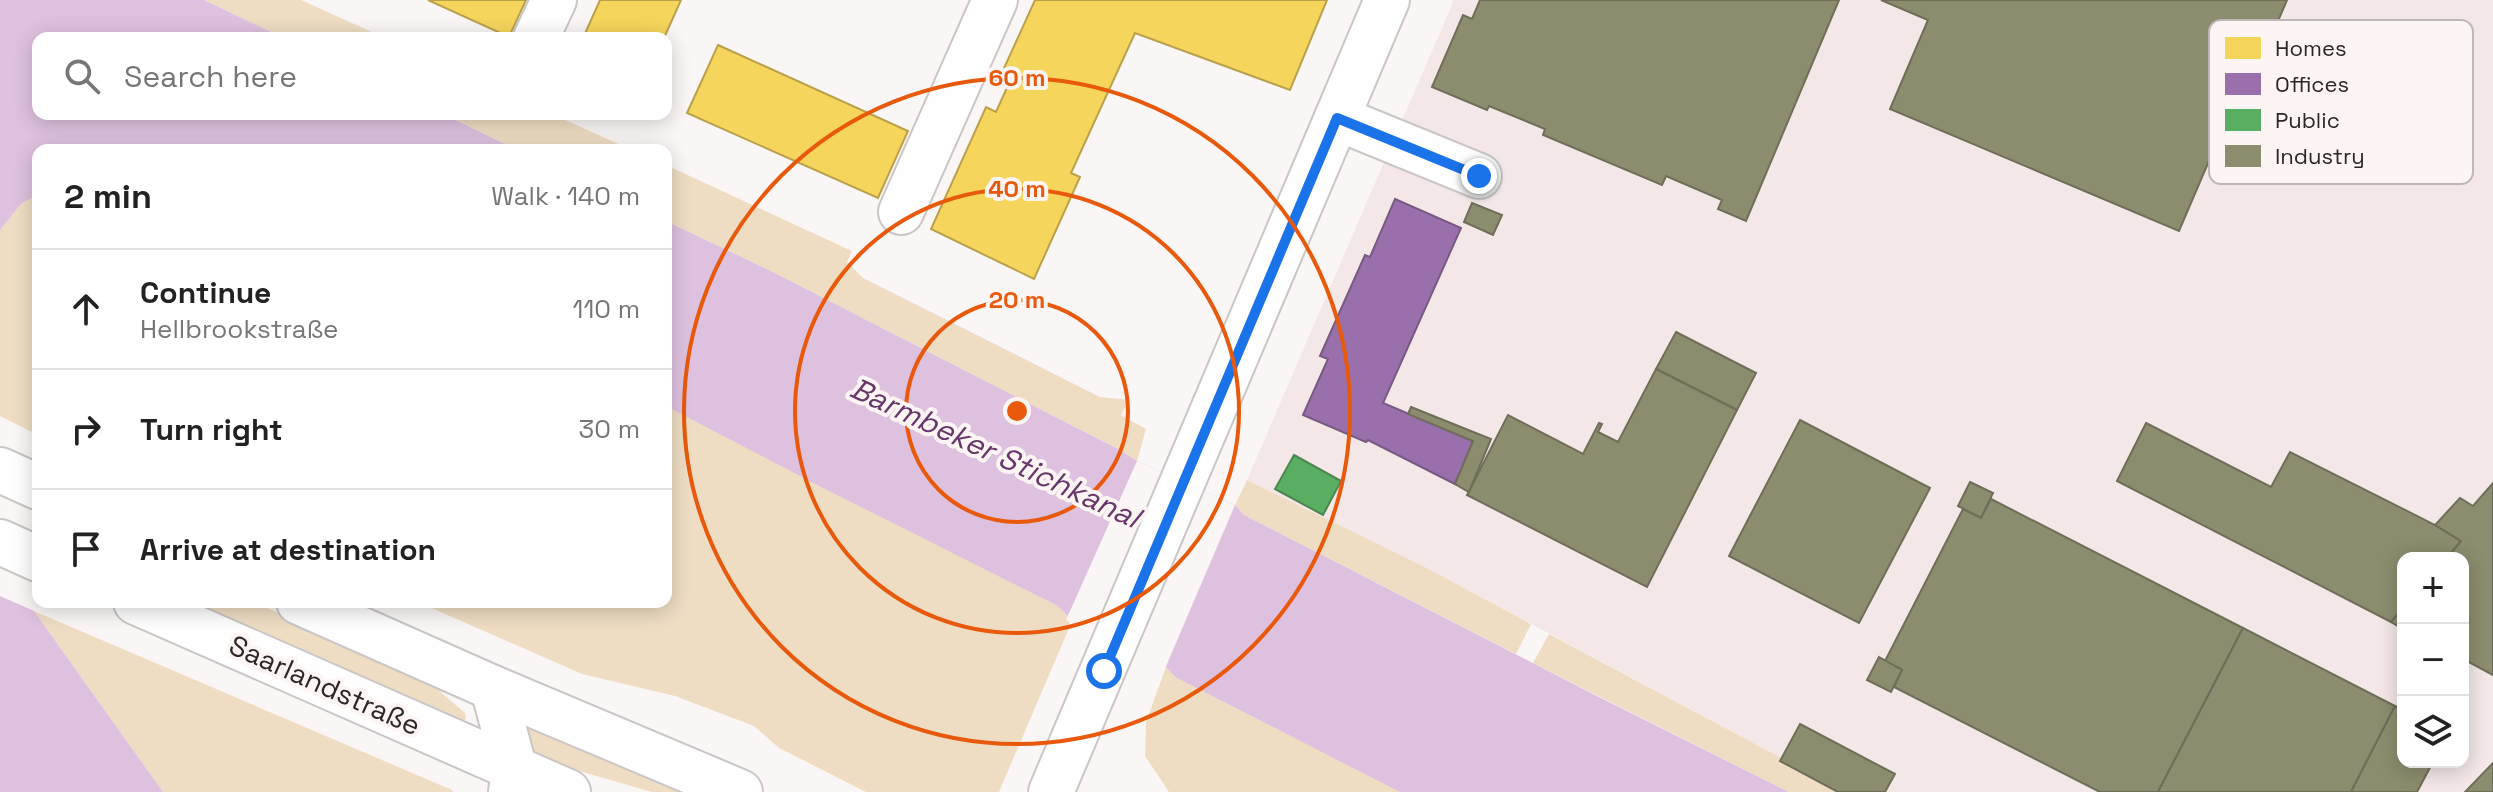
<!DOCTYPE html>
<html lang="en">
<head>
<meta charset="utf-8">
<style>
	:root { --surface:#fff; --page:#f6f6f6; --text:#222; --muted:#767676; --line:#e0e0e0 }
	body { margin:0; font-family:"Space Grotesk",sans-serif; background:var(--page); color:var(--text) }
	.controls { position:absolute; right:24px; bottom:24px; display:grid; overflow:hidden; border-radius:16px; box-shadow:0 4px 20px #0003 }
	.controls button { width:72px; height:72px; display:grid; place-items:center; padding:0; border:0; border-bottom:2px solid var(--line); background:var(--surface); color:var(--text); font:40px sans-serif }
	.stop { position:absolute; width:24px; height:24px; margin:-18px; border:6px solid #1a73e8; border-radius:50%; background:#fff }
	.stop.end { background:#1a73e8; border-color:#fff; box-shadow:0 2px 8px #0008 }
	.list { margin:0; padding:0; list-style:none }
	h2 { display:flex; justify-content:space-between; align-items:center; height:104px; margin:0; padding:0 32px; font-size:34px }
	h2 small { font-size:26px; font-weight:400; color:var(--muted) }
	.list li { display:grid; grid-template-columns:52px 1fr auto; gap:24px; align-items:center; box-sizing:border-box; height:120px; padding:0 32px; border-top:2px solid var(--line) }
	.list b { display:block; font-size:30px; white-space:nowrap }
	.list p { margin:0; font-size:26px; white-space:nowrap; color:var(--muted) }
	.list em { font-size:26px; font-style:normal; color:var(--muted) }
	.icon { flex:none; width:44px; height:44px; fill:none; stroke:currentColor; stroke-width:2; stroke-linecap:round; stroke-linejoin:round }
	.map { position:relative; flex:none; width:2493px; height:792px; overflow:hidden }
	.search { position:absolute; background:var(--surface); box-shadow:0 4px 20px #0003; left:32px; top:32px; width:640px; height:88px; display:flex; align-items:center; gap:20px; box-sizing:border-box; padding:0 28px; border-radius:16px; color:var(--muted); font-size:30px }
	.panel { position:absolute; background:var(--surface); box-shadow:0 4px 20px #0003; left:32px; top:144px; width:640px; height:464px; border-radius:16px }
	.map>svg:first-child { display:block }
</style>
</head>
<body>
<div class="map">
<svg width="2493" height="792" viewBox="0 0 2493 792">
	<rect width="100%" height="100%" fill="#fbf6f6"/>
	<path fill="#f3e7e7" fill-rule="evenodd" d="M 1454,0 L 2493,0 L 2493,792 L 1845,792 L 1427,568 L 1247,480 ZM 2403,558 L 2463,558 L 2463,762 L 2403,762 Z"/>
	<g fill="#eeddc3">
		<path d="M 204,0 L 301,0 L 385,38 L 284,38 Z"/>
		<path d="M 443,114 L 552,114 L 632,150 L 518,150 Z"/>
		<path d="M 666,165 L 852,251 L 847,262 L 863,278 L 1100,397 L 1129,400 L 1121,415 L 1146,429 L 1137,461 L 1118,449 L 773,272 L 666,221 Z"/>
		<path d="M 38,195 L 38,435 L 0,416 L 0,230 L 22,203 Z"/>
		<path d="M 666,404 L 1056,605 L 1068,616 L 1070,626 L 999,792 L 866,792 L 779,748 L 754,726 L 675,696 L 582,674 L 418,602 L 666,602 Z"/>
		<path d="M 1247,480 L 1427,568 L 1531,624 L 1516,654 L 1244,515 L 1235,505 Z"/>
		<path d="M 187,602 L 253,602 L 395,662 L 423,677 L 465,713 L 466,719 L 462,722 Z"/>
		<path d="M 34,611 L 452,790 L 453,792 L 163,792 Z"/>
		<path d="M 1549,634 L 1845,792 L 1789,792 L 1533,663 Z"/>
		<path d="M 1166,667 L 1175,677 L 1401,792 L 1169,792 L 1145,756 L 1146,722 Z"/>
		<path d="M 522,718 L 690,792 L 652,792 L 555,764 L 525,747 Z"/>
	</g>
	<g fill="#dec1de">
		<path d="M 0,0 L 204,0 L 284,38 L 38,38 L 38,114 L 443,114 L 518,150 L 38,150 L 38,195 L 22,203 L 0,230 Z"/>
		<path d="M 666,221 L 773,272 L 1118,449 L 1137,461 L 1235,505 L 1244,515 L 1603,699 L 1789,792 L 1400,792 L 1175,677 L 1166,667 L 1068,616 L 1056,605 L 825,489 L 666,406 Z"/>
		<path d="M 0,531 L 17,581 L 34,611 L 163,792 L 0,792 Z"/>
	</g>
	<g fill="#fbf6f6">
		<path d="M 1137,461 L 1235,505 L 1164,671 L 1066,620 Z"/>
		<path d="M 0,527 L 4,529 L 21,579 L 41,614 L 0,596 Z"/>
	</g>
	<g fill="#f6d55c" stroke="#b9a14c" stroke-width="2">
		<path d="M 428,0 L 526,0 L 509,37 Z"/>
		<path d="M 600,0 L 681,0 L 664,38 L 583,38 Z"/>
		<path d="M 1035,0 L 1327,0 L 1290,90 L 1135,33 L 1071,173 L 1080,177 L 1034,279 L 931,229 L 986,107 L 996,112 L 1010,81 L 1000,77 Z"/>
		<path d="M 718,45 L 908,131 L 878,198 L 687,113 Z"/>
	</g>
	<path fill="#9970ab" stroke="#785a83" stroke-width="2" d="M 1395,199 L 1461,228 L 1383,403 L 1473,441 L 1455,484 L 1368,440 L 1366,442 L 1303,415 L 1328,359 L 1320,356 L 1365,255 L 1370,257 Z"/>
	<path fill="#5aae61" stroke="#4c8650" stroke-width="2" d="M 1294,455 L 1341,481 L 1323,515 L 1275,489 Z"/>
	<g fill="#8c8c6e" stroke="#6f6e59" stroke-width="2">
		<path d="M 1480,0 L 1839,0 L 1746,221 L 1718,209 L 1722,200 L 1666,176 L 1662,185 L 1543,135 L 1545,129 L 1489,106 L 1487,110 L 1432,87 L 1463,15 L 1472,19 Z"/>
		<path d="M 1881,0 L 2287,0 L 2261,61 L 2253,58 L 2179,231 L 1890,109 L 1928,20 Z"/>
		<path d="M 1472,203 L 1502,215 L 1493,235 L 1464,222 Z"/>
		<path d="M 1676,332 L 1756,373 L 1737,410 L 1656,369 Z"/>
		<path d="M 1656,369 L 1737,410 L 1647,587 L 1467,495 L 1508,415 L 1583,454 L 1599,423 L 1602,424 L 1598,432 L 1618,442 Z"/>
		<path d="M 1411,407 L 1491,439 L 1469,492 L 1455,484 L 1473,441 L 1408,414 Z"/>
		<path d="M 1800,420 L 1930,488 L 1859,623 L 1729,556 Z"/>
		<path d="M 2146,423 L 2271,487 L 2290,452 L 2435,525 L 2461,541 L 2447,558 L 2403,558 L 2403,608 L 2391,622 L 2117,481 Z"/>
		<path d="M 1970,482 L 1993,493 L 1981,518 L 1958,506 Z"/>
		<path d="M 2493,483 L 2493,675 L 2463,659 L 2463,558 L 2447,558 L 2461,541 L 2435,525 L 2460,498 L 2473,506 Z"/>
		<path d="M 1991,499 L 2243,628 L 2158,792 L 2100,792 L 1894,687 L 1902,670 L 1885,661 L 1963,509 L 1981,518 Z"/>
		<path d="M 2403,608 L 2403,629 L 2391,622 Z"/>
		<path d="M 2243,628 L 2395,706 L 2351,792 L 2158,792 Z"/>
		<path d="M 1879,657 L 1902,670 L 1891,692 L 1867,680 Z"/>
		<path d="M 2395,706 L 2403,710 L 2403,762 L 2433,762 L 2417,792 L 2351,792 Z"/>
		<path d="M 1800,724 L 1895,774 L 1885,792 L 1838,792 L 1780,761 Z"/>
		<path d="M 2493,763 L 2493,792 L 2465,792 Z"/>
	</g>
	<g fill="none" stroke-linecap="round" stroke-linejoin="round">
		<g stroke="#cac6c6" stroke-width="48">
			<g id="minor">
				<path d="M 536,38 L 554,0"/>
				<path d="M 1337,118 L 1479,176"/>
				<path d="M 901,212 L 995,0"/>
				<path d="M 493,688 L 514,767 L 511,792"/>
				<path d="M 1051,792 L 1387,0"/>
			</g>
		</g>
		<g stroke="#cac6c6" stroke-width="48">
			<g id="major">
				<path d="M 0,470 L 38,487"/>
				<path d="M 0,542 L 38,559"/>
				<path d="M 136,602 L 568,792"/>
				<path d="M 299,602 L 493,688 L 740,792"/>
			</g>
		</g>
		<use href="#minor" stroke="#fefefe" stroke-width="44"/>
		<use href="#major" stroke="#fefefe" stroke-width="44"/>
	</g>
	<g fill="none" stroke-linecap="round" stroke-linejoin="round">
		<path stroke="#1a73e8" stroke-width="10" d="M 1104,671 L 1337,118 L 1479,176"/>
	</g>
	<g fill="none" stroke="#e8590c" stroke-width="4">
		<circle cx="1017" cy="411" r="111"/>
		<circle cx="1017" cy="411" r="222"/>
		<circle cx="1017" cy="411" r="333"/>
	</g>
	<g text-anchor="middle" stroke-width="8" stroke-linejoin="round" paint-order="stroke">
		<g font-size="28" fill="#2a2727" stroke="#fdf5f4">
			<text transform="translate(325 685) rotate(24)" y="10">Saarlandstraße</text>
		</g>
		<g font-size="30" font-style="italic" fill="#67366a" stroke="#fdf5f4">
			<text transform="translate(995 453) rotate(25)" y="10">Barmbeker Stichkanal</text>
		</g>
	</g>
	<rect x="2209" y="20" width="264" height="164" rx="12" fill="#fdf5f4" stroke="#beb7b6" stroke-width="2"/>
	<rect x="2225" y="37" width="36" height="22" fill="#f6d55c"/>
	<rect x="2225" y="73" width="36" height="22" fill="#9970ab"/>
	<rect x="2225" y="109" width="36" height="22" fill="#5aae61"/>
	<rect x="2225" y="145" width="36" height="22" fill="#8c8c6e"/>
	<g font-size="22" fill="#2a2727">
		<text x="2275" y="56">Homes</text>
		<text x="2275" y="92">Offices</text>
		<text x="2275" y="128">Public</text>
		<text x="2275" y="164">Industry</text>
	</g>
	<circle cx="1017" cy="411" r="12" fill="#e8590c" stroke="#fdf5f4" stroke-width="4"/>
	<g font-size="24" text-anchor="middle" font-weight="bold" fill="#e8590c" stroke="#fdf5f4" stroke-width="8" stroke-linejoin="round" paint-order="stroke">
		<text x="1017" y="86">60 m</text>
		<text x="1017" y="197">40 m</text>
		<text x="1017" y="308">20 m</text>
	</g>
</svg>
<div class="controls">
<button>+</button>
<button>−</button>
<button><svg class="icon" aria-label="layers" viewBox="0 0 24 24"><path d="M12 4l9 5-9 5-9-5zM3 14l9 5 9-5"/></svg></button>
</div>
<div class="stop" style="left:1104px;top:671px"></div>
<div class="stop end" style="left:1479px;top:176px"></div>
<div class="search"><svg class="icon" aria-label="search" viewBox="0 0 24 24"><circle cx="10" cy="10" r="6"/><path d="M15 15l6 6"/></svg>Search here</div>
<section class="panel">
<h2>2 min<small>Walk · 140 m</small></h2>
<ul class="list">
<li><svg class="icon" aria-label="ahead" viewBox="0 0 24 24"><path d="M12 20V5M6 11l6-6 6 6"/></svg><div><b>Continue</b><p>Hellbrookstraße</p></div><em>110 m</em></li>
<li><svg class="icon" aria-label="right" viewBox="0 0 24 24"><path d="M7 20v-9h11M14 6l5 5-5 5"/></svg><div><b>Turn right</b></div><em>30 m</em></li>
<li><svg class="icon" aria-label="arrive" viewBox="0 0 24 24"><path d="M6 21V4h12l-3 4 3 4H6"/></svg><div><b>Arrive at destination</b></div></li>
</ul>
</section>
</div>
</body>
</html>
